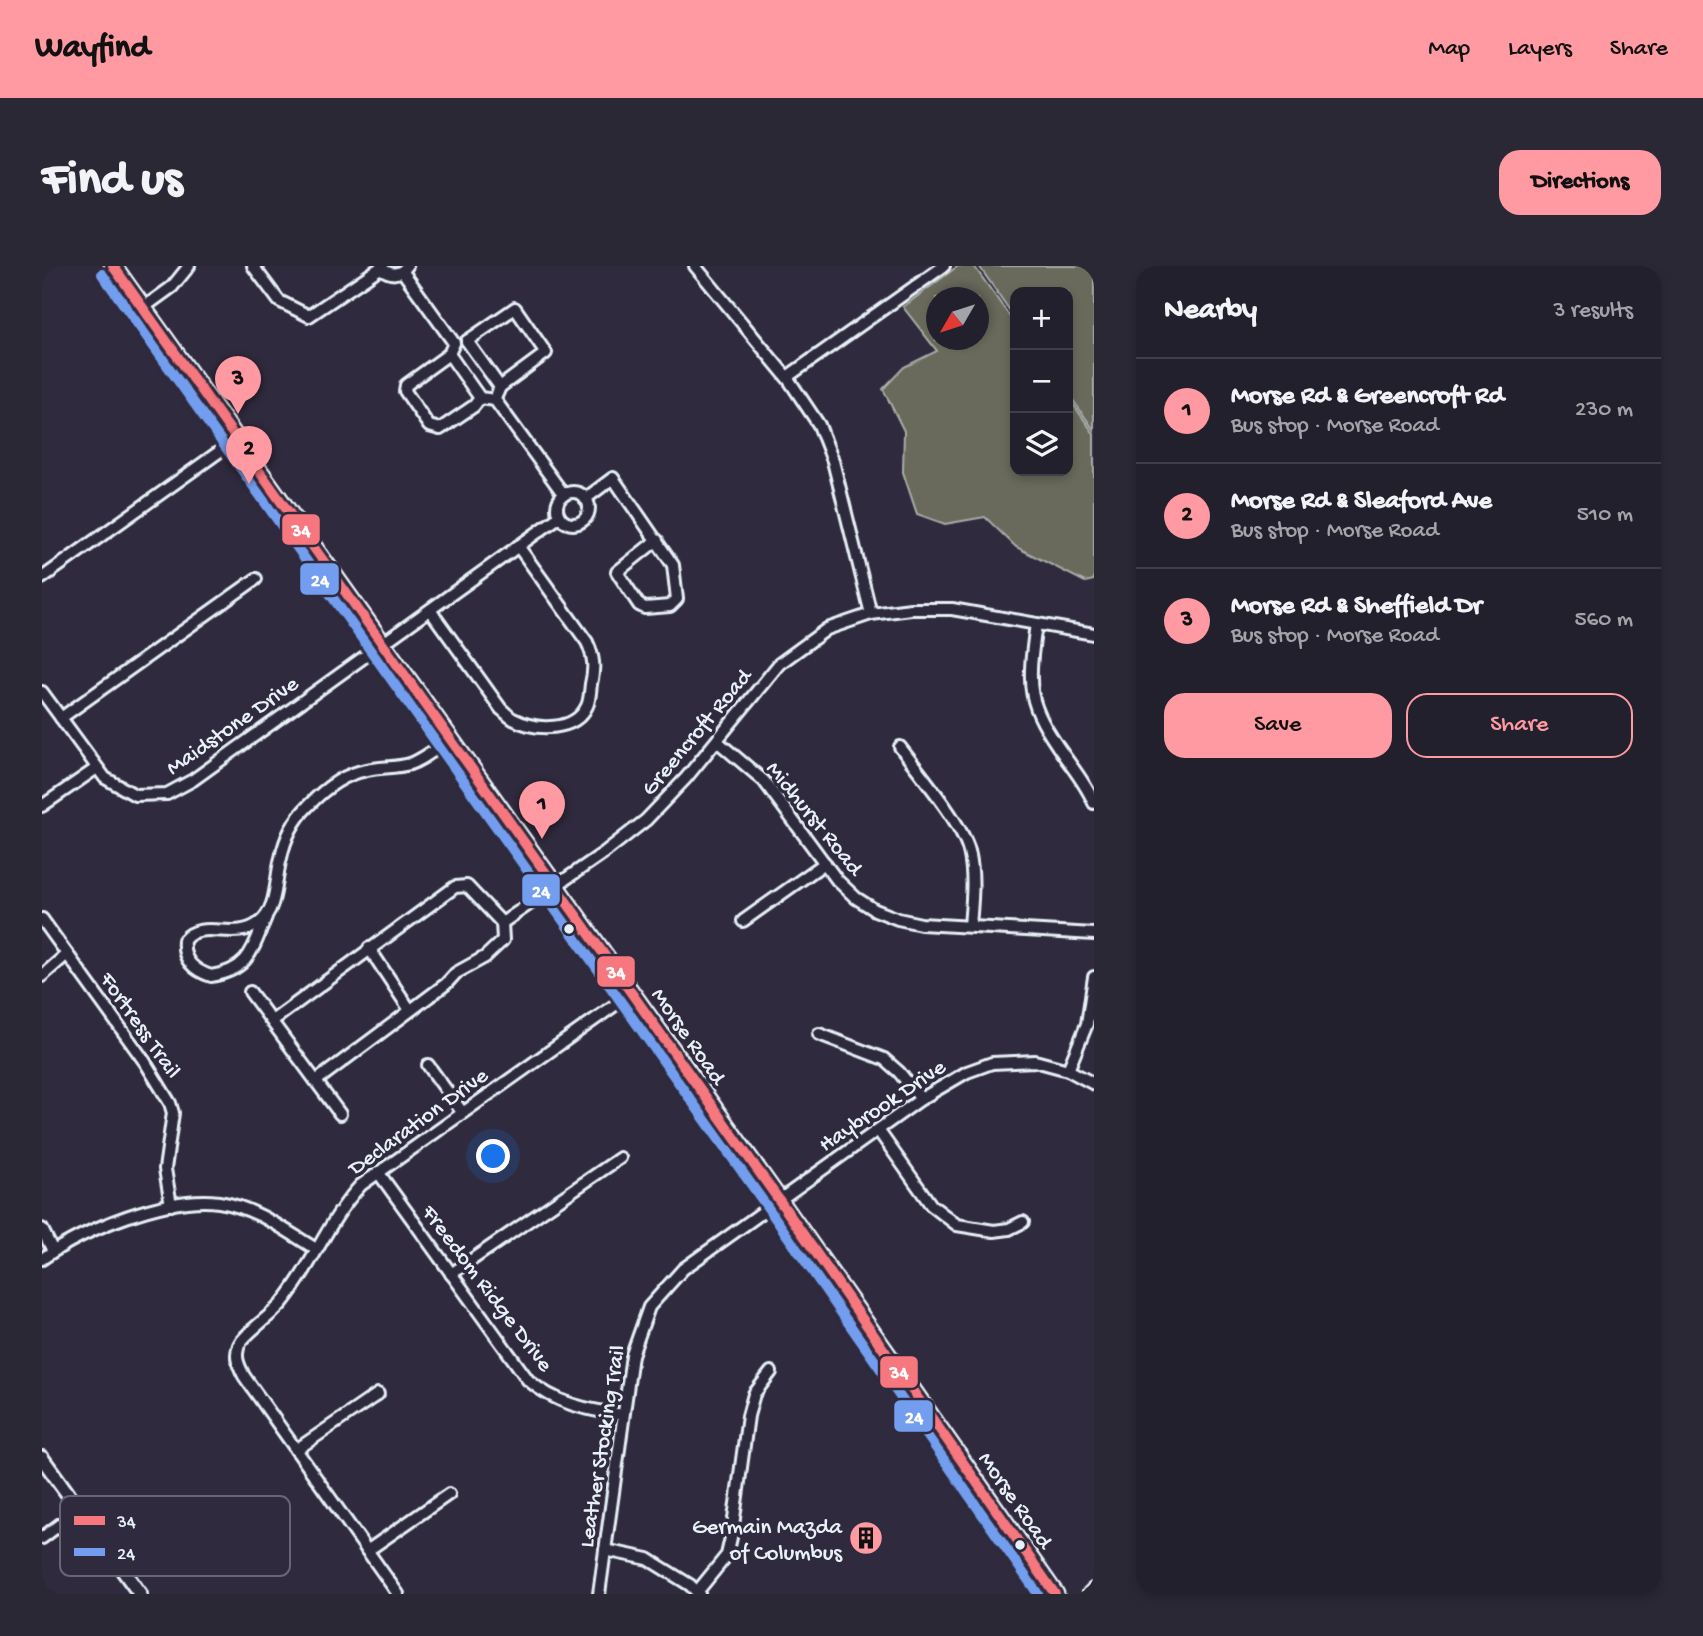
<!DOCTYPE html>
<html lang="en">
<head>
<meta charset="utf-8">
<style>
	:root { --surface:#23202e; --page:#2b2836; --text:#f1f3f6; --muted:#a3a3aa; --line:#403e4a; --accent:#ff9aa2 }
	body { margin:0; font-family:"Gochi Hand",sans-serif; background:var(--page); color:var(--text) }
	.controls { position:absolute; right:21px; top:21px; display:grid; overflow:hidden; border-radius:14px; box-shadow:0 4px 10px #0003 }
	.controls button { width:63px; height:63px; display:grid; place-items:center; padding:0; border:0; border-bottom:2px solid var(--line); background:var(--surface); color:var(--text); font:35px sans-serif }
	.compass { position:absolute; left:884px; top:21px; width:63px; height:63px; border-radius:50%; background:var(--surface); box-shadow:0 4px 10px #0003; rotate:231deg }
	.you { position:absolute; left:452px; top:891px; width:24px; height:24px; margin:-18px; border:5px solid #fff; border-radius:50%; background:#1a73e8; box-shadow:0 0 0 10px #1a73e833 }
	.badge { display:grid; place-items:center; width:46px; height:46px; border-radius:50%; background:var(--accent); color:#111; font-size:23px; font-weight:700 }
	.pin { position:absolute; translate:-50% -58px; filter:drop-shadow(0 2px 4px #0008) }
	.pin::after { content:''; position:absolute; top:37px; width:24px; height:21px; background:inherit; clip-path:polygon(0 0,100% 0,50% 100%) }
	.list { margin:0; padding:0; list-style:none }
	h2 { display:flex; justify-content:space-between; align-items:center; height:91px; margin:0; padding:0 28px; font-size:30px }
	h2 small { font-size:23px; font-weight:400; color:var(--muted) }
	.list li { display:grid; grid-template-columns:46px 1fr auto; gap:21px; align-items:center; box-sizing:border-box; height:105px; padding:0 28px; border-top:2px solid var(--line) }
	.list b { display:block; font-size:26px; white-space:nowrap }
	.list p { margin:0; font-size:23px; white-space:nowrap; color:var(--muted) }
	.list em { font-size:23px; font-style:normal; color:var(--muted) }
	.actions { display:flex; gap:14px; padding:21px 28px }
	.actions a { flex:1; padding:16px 0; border:2px solid var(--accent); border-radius:21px; text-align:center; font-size:24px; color:var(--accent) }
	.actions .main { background:var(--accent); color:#111 }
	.icon { flex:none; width:38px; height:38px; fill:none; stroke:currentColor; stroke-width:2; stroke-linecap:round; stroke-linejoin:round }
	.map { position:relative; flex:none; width:1052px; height:1328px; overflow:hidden; border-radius:21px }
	header { display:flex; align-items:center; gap:42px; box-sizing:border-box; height:98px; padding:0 35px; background:var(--accent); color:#111 }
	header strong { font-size:33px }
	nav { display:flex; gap:38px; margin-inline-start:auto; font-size:24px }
	.intro { display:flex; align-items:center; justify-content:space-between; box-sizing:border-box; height:168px; padding:0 42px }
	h1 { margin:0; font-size:49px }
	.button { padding:18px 32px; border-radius:21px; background:var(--accent); color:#111; font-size:24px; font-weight:700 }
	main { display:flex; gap:42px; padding:0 42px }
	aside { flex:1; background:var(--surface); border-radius:21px; box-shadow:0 4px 10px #0003 }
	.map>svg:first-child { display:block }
</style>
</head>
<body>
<header>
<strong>Wayfind</strong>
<nav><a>Map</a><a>Layers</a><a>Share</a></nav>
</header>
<div class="intro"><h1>Find us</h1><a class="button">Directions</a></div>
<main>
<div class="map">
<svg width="1052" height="1328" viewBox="0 0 1052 1328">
	<rect width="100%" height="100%" fill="#2f2a3d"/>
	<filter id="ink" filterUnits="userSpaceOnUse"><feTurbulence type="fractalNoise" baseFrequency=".0143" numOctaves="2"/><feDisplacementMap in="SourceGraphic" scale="14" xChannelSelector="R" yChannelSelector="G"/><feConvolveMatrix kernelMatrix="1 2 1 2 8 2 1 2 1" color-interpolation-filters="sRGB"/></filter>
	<g filter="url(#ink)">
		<g fill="#696a5b" stroke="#a8aeaa" stroke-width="2" fill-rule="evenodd">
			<path d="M 916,0 L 932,0 L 973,58 L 973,205 L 1026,205 L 1026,131 L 1052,168 L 1052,314 L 1043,316 L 974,281 L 943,251 L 903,258 L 875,248 L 861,206 L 862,165 L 841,123 L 862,101 L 895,85 L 861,41 ZM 894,32 L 936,32 L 936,74 L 894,74 Z"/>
			<path d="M 937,0 L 1052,0 L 1052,164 L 1026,127 L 1026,26 L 973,26 L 973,52 Z"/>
		</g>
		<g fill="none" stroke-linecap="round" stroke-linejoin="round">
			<g stroke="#e8f1f8" stroke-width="16">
				<g id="minor">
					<path d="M 211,0 L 237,35 L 267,50 L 341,0"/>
					<path d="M 653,0 L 747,114 L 777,159 L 791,195 L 829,348"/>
					<path d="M 338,2 C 348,9 358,10 365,0"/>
					<path d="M 361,6 L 412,77 L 407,88 L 438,132 L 453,134 L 522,229"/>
					<path d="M 101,42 L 130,21 L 147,0"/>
					<path d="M 425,75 L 473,42 L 504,87 L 458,121"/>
					<path d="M 425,75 L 458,121 L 455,128"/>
					<path d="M 407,88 L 364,119 L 363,125 L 387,160 L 398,163 L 432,140 L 438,132"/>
					<path d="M 745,111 L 902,0"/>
					<circle cx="531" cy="242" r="16"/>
					<path d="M 543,233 L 571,212 L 631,299 L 635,333 L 628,340 L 603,342 L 597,339 L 575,306 L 615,274"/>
					<path d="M 0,312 L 195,173"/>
					<path d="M 388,344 L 459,443 C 463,446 467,451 471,453 C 494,465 533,466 545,440 C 548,434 548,425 549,418 C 553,402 552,391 545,376 L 476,280"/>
					<path d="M 994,358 C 985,423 984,436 1023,491 C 1033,505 1045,520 1052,537"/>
					<path d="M 0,426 L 63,512 L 93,529 L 125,528 L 151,514 L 517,251"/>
					<path d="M 19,452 L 214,313"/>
					<path d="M 675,475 L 722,515 L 795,614 L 814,632 L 833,644 L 856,653 L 879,658 L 1052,668"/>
					<path d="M 858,481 C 876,505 920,557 927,585 C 933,609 930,635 928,660"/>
					<path d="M 0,540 L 55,502"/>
					<path d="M 224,651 C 211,682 208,704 169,710 C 151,704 140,694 142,674 C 160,652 193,676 217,657 C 236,643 233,612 239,592 C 243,572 252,554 266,540 C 282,523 301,508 325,504 C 339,501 354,502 368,498 C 383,493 396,481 409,472"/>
					<path d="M 0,653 L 103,796 L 128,837 L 131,847 L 123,903 L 129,939"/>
					<path d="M 701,655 L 783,597"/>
					<path d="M 460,657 L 563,586 L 604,554 L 644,512 L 737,398 L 785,363 L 829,348 L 869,343 L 910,343 L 1052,368"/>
					<path d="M 327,682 L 368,744"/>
					<path d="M 0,710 L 25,688"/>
					<path d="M 208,726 L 298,848"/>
					<path d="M 230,755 L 413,621 L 425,620 L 460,657"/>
					<path d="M 777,768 L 842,793 L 857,806 L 879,833"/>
					<path d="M 386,799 L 420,846"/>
					<path d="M 1026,804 L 1045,758 L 1052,711"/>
					<path d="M 274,815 L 404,718 L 414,707 L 443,691 L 461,674 L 460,657"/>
					<path d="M 836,864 L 889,939 L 915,959 L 952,965 L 967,963 L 981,956"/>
					<path d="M 336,906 L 486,1114 C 514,1138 545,1144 581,1149"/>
					<path d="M 0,963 L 11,985"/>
					<path d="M 0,993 C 42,963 126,929 177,936 C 213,941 244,965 274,983"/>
					<path d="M 409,1008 L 578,892"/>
					<path d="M 254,1184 L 336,1128"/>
					<path d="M 0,1272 L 37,1244"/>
					<path d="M 563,1284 L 606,1293 L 648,1319 L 657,1328"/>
					<path d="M 325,1285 L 407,1228"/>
					<path d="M 655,1326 L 685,1289 L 690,1267 L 706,1150 L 712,1128 L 729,1106"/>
					<path d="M 356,1328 L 202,1110 C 197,1100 192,1091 197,1079 C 203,1067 229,1050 240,1037 C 270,1001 286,954 319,919 L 590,727"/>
					<path d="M 557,1328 L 590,1089 L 607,1041 L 641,1003 L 879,833 L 925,806 L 950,797 L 993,795 L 1026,804 L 1052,818"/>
				</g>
			</g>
			<g stroke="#e8f1f8" stroke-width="18">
				<path id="tertiary" d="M 0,1192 L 98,1328"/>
			</g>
			<g stroke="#e8f1f8" stroke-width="19">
				<path id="secondary" d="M 1048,1328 L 1052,1324"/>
			</g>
			<g stroke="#e8f1f8" stroke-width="21">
				<path id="primary" d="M 71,0 L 737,934 L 1013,1328"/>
			</g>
			<use href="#minor" stroke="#2f2a3d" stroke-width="10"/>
			<use href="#tertiary" stroke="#2f2a3d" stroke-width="12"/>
			<use href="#secondary" stroke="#2f2a3d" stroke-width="14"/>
			<use href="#primary" stroke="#2f2a3d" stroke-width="16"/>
			<g stroke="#2f2a3d" stroke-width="16">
				<path id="bus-1" d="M 71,0 L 737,934 L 1013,1328"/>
			</g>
			<g stroke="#2f2a3d" stroke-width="16">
				<path id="bus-2" d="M 60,8 L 726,942 L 996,1328"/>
			</g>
			<use href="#bus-1" stroke="#f7777e" stroke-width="10"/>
			<use href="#bus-2" stroke="#739eef" stroke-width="10"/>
		</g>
	</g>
	<defs>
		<g id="building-disc" transform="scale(1.75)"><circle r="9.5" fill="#ff9aa2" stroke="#2f2a3d"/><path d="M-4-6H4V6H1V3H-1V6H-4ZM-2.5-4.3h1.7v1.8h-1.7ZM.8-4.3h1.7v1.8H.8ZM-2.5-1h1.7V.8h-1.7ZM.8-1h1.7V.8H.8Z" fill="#111"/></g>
	</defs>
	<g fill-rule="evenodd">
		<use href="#building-disc" x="824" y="1272"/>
	</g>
	<g fill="#e8f1f8" stroke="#2f2a3d" stroke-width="2.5">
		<circle cx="527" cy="663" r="6"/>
		<circle cx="978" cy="1279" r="6"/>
	</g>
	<g text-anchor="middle" stroke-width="7" stroke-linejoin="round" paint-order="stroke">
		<g font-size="23" fill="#e8f1f8" stroke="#2f2a3d">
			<text transform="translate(189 458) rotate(-35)" y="8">Maidstone Drive</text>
			<text transform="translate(653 465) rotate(-50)" y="8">Greencroft Road</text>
			<text transform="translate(774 551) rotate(51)" y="8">Midhurst Road</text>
			<text transform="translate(100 758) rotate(55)" y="8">Fortress Trail</text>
			<text transform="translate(648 769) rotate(55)" y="8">Morse Road</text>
			<text transform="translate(839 838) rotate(-34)" y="8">Haybrook Drive</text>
			<text transform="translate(375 854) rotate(-36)" y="8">Declaration Drive</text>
			<text transform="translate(447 1021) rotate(53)" y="8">Freedom Ridge Drive</text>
			<text transform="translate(558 1180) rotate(-81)" y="8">Leather Stocking Trail</text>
			<text transform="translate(975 1233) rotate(55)" y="8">Morse Road</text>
		</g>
		<g font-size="23" fill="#e8f1f8" stroke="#2f2a3d" text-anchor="end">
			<text x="800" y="1267">Germain Mazda<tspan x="800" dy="26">of Columbus</tspan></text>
		</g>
	</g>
	<rect x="18" y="1230" width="230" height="80" rx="10" fill="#2f2a3d" stroke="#666675" stroke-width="2"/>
	<rect x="32" y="1250" width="31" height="9" fill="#f7777e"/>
	<rect x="32" y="1282" width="31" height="8" fill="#739eef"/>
	<g font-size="19" fill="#e8f1f8">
		<text x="75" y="1261">34</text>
		<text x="75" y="1293">24</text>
	</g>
	<g stroke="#2f2a3d" stroke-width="2.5">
		<rect x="239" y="247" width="40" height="33" rx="7" fill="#f7777e"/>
		<rect x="257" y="296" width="41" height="34" rx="7" fill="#739eef"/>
		<rect x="479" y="607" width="40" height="34" rx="7" fill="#739eef"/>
		<rect x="554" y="689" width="40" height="33" rx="7" fill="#f7777e"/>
		<rect x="837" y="1089" width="40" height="34" rx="7" fill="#f7777e"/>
		<rect x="851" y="1133" width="41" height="34" rx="7" fill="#739eef"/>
	</g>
	<g font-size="19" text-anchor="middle" font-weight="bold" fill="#fff">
		<text x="259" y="270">34</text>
		<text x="278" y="320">24</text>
		<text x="499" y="631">24</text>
		<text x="574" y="712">34</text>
		<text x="857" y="1112">34</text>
		<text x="872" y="1157">24</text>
	</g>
</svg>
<div class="controls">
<button>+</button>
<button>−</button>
<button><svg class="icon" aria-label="layers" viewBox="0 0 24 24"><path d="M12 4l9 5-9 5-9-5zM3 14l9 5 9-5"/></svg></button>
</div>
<svg class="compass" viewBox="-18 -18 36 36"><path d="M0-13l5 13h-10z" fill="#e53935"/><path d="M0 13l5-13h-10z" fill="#a3a3aa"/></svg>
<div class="you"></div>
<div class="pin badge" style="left:500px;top:573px">1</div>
<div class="pin badge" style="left:207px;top:218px">2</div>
<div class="pin badge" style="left:196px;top:148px">3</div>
</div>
<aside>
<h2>Nearby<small>3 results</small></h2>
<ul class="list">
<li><span class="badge">1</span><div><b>Morse Rd &amp; Greencroft Rd</b><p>Bus stop · Morse Road</p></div><em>230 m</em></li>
<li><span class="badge">2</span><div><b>Morse Rd &amp; Sleaford Ave</b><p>Bus stop · Morse Road</p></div><em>510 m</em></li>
<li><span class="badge">3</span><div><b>Morse Rd &amp; Sheffield Dr</b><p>Bus stop · Morse Road</p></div><em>560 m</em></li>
</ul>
<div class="actions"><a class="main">Save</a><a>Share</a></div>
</aside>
</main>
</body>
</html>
